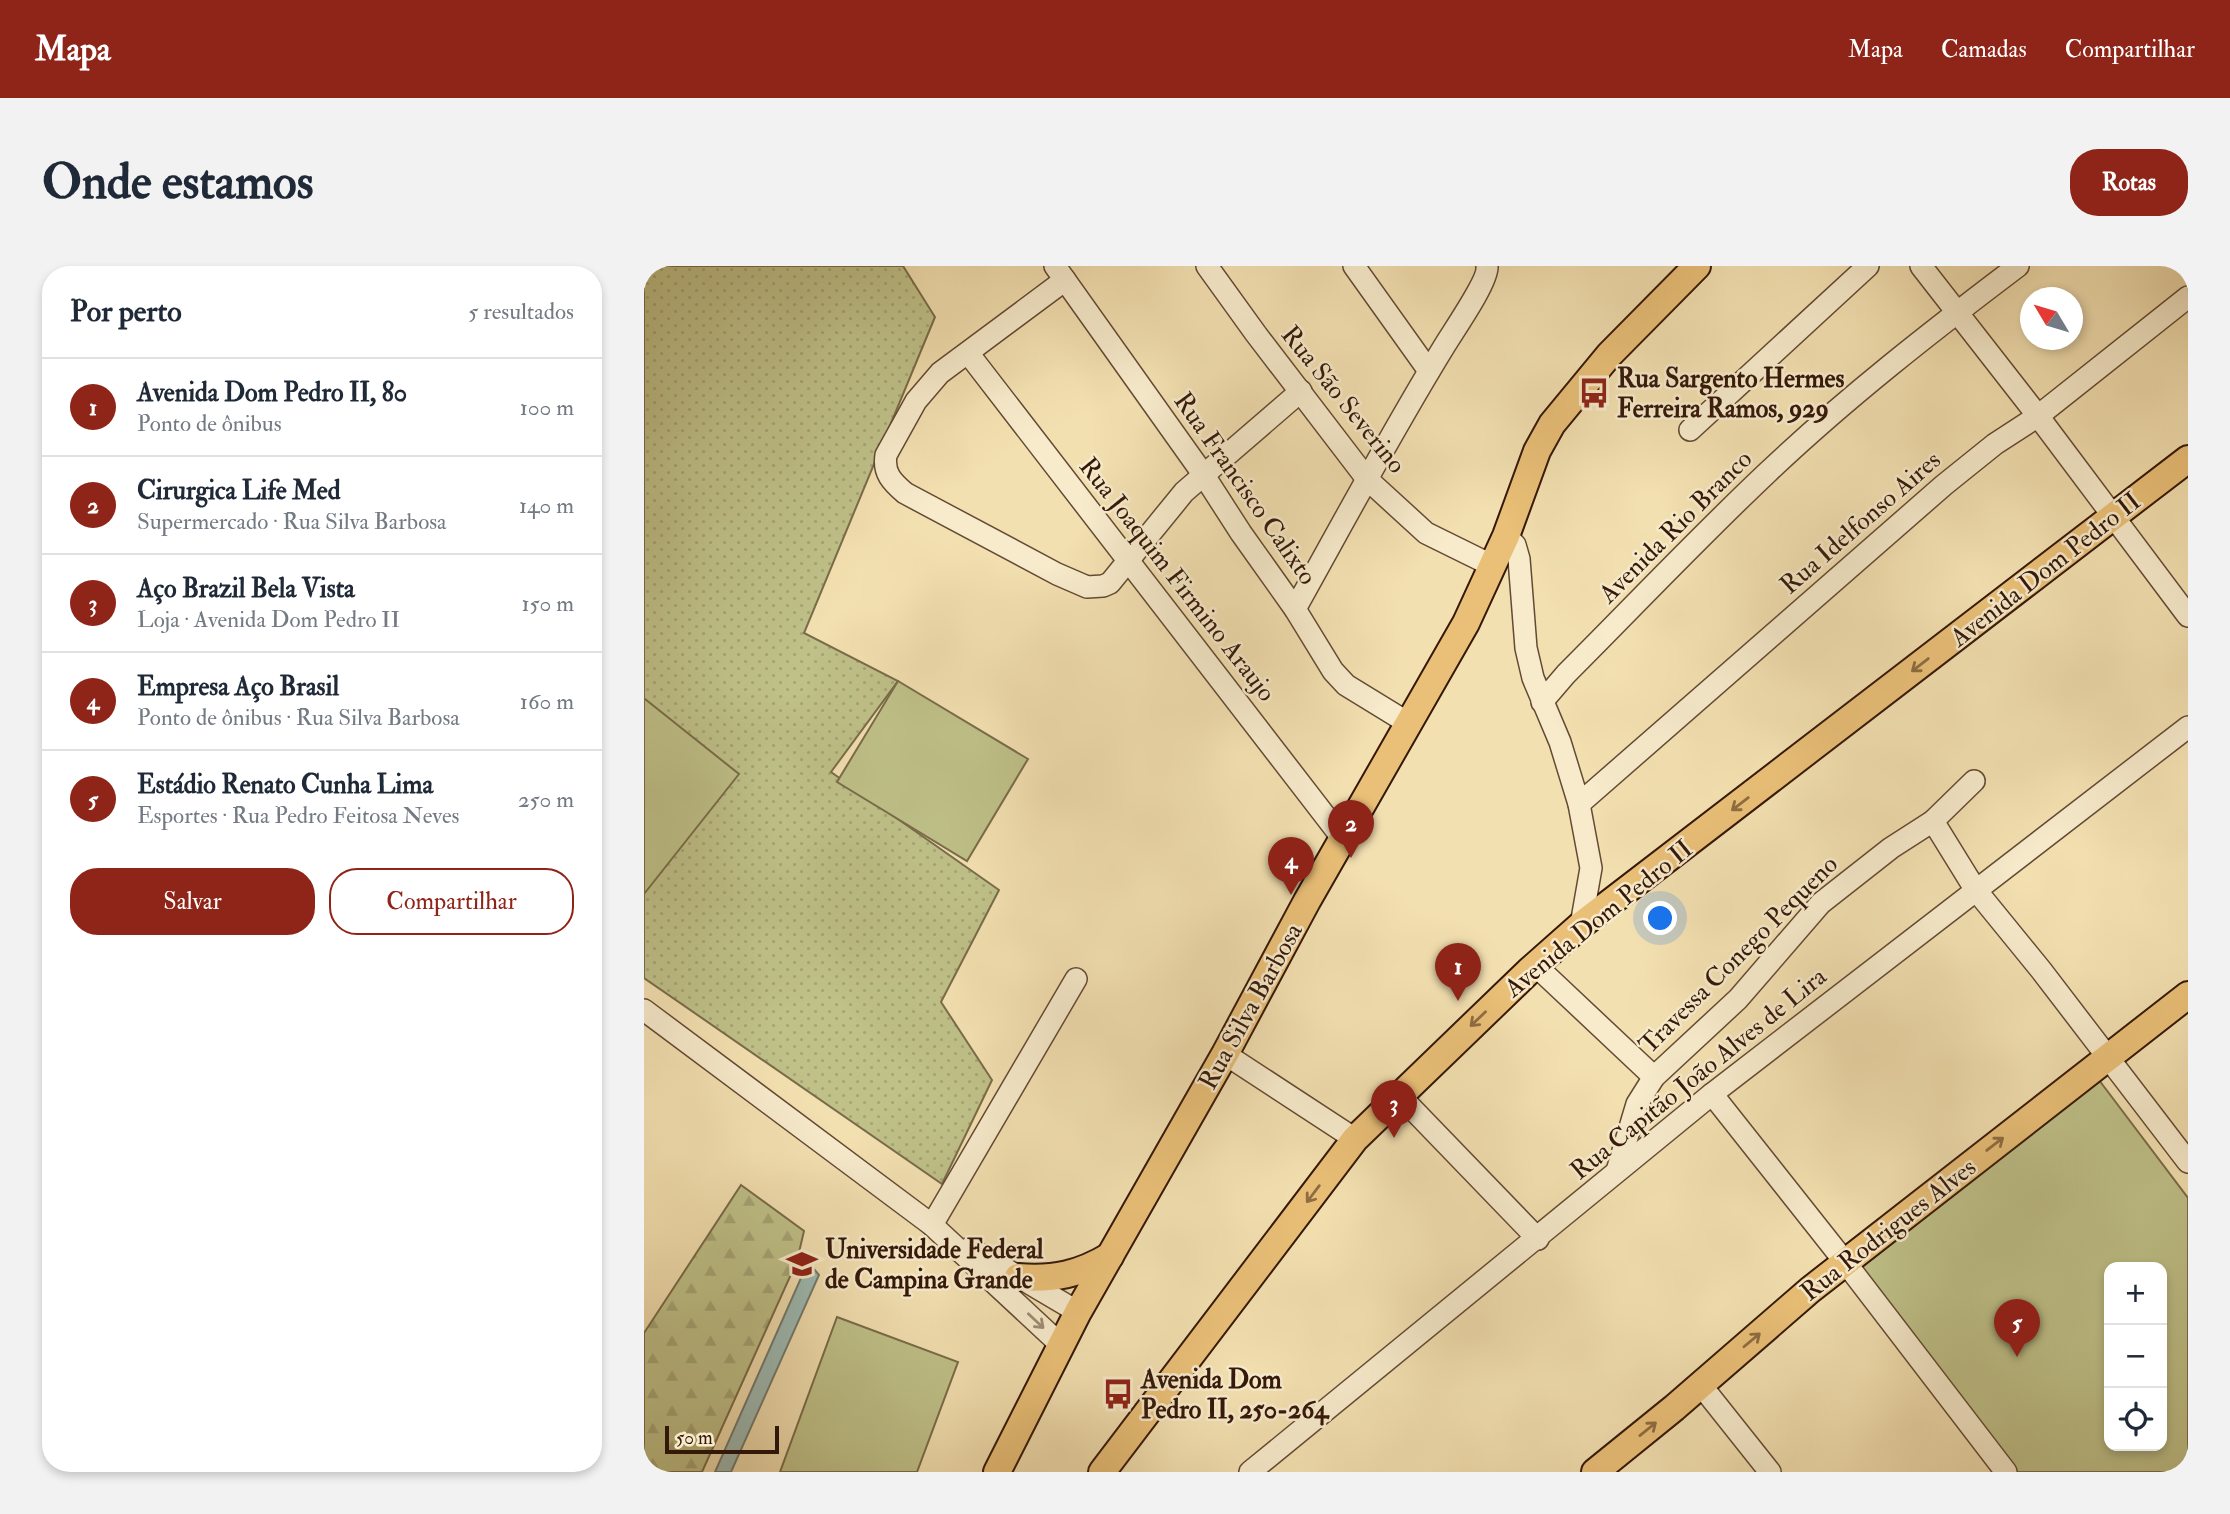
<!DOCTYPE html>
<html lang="pt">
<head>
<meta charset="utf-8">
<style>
	:root { --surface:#fff; --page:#f2f2f3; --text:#1f2937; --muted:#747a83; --line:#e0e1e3; --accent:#8f2418 }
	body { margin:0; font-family:"IM FELL Double Pica",serif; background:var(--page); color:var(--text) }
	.controls { position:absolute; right:21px; bottom:21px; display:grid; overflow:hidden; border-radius:14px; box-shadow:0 4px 10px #0003 }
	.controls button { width:63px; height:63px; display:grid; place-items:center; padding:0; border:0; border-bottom:2px solid var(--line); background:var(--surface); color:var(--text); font:35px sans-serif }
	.compass { position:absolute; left:1376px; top:21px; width:63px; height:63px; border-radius:50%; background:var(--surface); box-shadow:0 4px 10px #0003; rotate:308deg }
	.scale { position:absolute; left:21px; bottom:18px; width:114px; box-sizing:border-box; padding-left:7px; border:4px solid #34180a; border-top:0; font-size:19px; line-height:24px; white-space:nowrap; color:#34180a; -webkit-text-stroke:5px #f7ebcc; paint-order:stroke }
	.you { position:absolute; left:1017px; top:653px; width:24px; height:24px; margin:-18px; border:5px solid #fff; border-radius:50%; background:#1a73e8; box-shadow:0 0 0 10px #1a73e833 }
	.badge { display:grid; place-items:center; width:46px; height:46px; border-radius:50%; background:var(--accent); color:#fff; font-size:23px; font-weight:700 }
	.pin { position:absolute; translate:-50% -58px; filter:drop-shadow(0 2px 4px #0008) }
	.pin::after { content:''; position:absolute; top:37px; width:24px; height:21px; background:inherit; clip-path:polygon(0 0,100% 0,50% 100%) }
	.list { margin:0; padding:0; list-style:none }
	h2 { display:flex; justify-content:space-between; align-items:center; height:91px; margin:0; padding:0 28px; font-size:30px }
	h2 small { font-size:23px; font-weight:400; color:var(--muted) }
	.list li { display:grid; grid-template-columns:46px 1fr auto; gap:21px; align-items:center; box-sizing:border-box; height:98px; padding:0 28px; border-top:2px solid var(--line) }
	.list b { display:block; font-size:26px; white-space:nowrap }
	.list p { margin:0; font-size:23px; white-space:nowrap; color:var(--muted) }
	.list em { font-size:23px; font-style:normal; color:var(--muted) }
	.actions { display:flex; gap:14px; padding:21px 28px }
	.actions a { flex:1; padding:16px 0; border:2px solid var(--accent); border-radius:28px; text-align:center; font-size:24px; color:var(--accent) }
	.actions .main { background:var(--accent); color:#fff }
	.icon { flex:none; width:38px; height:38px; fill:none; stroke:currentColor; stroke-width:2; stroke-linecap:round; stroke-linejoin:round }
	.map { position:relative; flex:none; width:1544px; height:1206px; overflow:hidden; border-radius:28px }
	header { display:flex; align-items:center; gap:42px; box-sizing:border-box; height:98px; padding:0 35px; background:var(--accent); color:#fff }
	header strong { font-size:33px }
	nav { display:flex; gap:38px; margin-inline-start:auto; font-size:24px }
	.intro { display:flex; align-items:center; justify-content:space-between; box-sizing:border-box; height:168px; padding:0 42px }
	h1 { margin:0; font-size:49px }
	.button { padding:18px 32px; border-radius:28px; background:var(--accent); color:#fff; font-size:24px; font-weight:700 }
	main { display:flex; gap:42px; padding:0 42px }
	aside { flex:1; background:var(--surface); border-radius:28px; box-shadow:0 4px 10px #0003 }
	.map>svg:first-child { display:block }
</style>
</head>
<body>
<header>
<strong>Mapa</strong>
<nav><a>Mapa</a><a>Camadas</a><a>Compartilhar</a></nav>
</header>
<div class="intro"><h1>Onde estamos</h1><a class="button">Rotas</a></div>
<main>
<aside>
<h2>Por perto<small>5 resultados</small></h2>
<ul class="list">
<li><span class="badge">1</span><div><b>Avenida Dom Pedro II, 80</b><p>Ponto de ônibus</p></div><em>100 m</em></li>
<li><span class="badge">2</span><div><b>Cirurgica Life Med</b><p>Supermercado · Rua Silva Barbosa</p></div><em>140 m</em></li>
<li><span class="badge">3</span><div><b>Aço Brazil Bela Vista</b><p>Loja · Avenida Dom Pedro II</p></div><em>150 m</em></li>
<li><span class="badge">4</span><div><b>Empresa Aço Brasil</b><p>Ponto de ônibus · Rua Silva Barbosa</p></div><em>160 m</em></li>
<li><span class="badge">5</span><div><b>Estádio Renato Cunha Lima</b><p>Esportes · Rua Pedro Feitosa Neves</p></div><em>250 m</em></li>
</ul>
<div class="actions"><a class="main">Salvar</a><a>Compartilhar</a></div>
</aside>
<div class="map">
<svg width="1544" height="1206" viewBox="0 0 1544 1206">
	<defs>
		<pattern id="grass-dots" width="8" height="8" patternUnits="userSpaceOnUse" patternTransform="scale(1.75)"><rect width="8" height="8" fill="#bfc189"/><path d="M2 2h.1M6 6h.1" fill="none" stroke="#a5a575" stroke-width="1.8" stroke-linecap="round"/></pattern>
		<pattern id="forest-firs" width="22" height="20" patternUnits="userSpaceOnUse" patternTransform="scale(1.75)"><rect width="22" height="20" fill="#bfc189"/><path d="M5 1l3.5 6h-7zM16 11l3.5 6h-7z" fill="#a5a575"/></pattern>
	</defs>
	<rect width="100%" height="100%" fill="#f3e0b1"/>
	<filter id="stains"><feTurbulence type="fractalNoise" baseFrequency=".00286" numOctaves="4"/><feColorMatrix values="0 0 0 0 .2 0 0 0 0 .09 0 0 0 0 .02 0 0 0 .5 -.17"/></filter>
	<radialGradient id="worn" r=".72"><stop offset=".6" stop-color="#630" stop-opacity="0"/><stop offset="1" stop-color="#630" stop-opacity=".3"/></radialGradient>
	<path fill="url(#grass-dots)" stroke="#7a6c4a" stroke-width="2" d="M 0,0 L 259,0 L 291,51 L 160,367 L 254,415 L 187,506 L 355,624 L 297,736 L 348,814 L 298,918 L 0,712 Z"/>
	<path fill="url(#forest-firs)" stroke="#7a6c4a" stroke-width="2" d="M 97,919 L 160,965 L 153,995 L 58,1206 L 0,1206 L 0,1067 Z"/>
	<g fill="#bfc189" stroke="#7a6c4a" stroke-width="2" fill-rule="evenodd">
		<path d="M 254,415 L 384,493 L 323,595 L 193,516 Z"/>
		<path d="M 1,433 L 95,508 L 0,628 L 0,434 Z"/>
		<path d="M 1455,814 L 1544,932 L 1544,1206 L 1368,1206 L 1215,1003 ZM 1465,1001 L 1518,1001 L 1518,1180 L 1465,1180 Z"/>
		<path d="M 193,1051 L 314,1096 L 273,1206 L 136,1206 Z"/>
	</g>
	<path fill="#9dbbb4" stroke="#737a70" stroke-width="2" d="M 161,1003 L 170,1003 L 175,1009 L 87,1206 L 71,1206 Z"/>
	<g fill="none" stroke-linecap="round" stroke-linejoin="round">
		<g stroke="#644a34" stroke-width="24">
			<g id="minor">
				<path d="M 411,0 L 559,208 L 597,267 L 651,343 L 689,405 L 702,419 L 764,457"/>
				<path d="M 563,0 L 612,68 L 723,213 L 782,267 L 849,300"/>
				<path d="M 710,0 L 785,105"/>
				<path d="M 1277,0 L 1394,150 L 1544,350"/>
				<path d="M 421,14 L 296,107 L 272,135 L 242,189 C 239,207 248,216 261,227 L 413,308 L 443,321 L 459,320 L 466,317 L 540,226 L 657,125"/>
				<path d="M 324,87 L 699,573"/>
				<path d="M 1046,164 L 1224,0"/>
				<path d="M 862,270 L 871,279 L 875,293 L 882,382 L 889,412 L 916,476 L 935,538 L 947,602 L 937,659"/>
				<path d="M 651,343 C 700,255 748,165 801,79 C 810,64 845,14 843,0"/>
				<path d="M 898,436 L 922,408 C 989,341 1055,271 1124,206 C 1202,132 1288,65 1374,0"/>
				<path d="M 935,538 L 1300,219 L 1351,178 L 1394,150 L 1544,31"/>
				<path d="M 1289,555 L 1331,623 L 1397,704 L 1544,896"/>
				<path d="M 891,699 L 1010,811"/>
				<path d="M 0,744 L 288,959 L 417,1079"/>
				<path d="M 581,788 L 711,873"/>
				<path d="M 1068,828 L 1201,996 L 1362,1206"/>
				<path d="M 755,829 L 894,973"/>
				<path d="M 973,905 L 993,838 L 1010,811 L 1094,733 L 1177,637 L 1247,582 L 1289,555 L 1330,515"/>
				<path d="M 288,959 L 432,713"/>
				<path d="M 326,982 L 434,1046"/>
				<path d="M 1056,1118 L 1126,1206"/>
				<path d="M 606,1206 L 1068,828 L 1544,461"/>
			</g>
		</g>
		<g stroke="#34180a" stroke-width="30">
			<g id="major">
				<path d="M 374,1011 C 410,1014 436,1008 466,990"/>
				<path d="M 353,1206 L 434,1046 L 581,788 L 663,635 L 822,357 L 862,270 L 893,185 L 908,158 L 965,89 L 1053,0"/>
				<path d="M 458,1206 L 711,873 L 885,705 L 937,659 L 1544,193"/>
				<path d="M 951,1206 L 1030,1142 L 1166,1024 L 1544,729"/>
			</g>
		</g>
		<use href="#minor" stroke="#f7ebcc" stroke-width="21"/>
		<use href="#major" stroke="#eac078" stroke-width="26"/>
	</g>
	<defs><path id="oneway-shaft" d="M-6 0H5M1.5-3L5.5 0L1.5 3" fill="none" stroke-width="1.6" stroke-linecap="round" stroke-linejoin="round" transform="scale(1.75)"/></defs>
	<g stroke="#8f6c41">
		<use href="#oneway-shaft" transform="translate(1276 399) rotate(142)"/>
		<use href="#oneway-shaft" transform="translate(1096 538) rotate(142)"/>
		<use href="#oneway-shaft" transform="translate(834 753) rotate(136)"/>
		<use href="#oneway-shaft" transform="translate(1351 878) rotate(-38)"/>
		<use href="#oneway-shaft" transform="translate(669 928) rotate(127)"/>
		<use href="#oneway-shaft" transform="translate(1108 1074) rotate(-40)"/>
		<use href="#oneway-shaft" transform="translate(1004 1163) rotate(-39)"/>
	</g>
	<use stroke="#9f8c75" href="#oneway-shaft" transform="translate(392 1055) rotate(43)"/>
	<defs>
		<g id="bus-bare" transform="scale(2.415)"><path d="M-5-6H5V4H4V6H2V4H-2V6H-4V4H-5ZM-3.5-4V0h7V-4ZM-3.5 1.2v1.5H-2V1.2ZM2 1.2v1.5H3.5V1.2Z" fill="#8f2418" stroke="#f7ebcc" stroke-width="2.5" paint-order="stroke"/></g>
		<g id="university-bare" transform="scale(2.415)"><path d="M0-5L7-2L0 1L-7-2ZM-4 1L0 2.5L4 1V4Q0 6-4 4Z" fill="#8f2418" stroke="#f7ebcc" stroke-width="2.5" paint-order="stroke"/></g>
	</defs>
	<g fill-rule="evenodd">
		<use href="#bus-bare" x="950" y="127"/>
		<use href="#university-bare" x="158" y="998"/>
		<use href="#bus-bare" x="474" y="1128"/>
	</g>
	<g text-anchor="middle" stroke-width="5" stroke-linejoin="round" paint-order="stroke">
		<g font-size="26" font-weight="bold" fill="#34180a" stroke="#f7ebcc" text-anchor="start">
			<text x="973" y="121">Rua Sargento Hermes<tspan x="973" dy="30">Ferreira Ramos, 929</tspan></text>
			<text x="181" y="992">Universidade Federal<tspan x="181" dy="30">de Campina Grande</tspan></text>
			<text x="497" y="1122">Avenida Dom<tspan x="497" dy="30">Pedro II, 250-264</tspan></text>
		</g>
		<g font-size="26" fill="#34180a" stroke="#f7ebcc">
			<text transform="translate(700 133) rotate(51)" y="9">Rua São Severino</text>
			<text transform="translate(602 222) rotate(55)" y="9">Rua Francisco Calixto</text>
			<text transform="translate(1216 256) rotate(-41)" y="9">Rua Idelfonso Aires</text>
			<text transform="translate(1031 260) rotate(-45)" y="9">Avenida Rio Branco</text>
			<text transform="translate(1401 303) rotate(-38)" y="9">Avenida Dom Pedro II</text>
			<text transform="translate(534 313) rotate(52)" y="9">Rua Joaquim Firmino Araujo</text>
			<text transform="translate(954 652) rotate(-39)" y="9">Avenida Dom Pedro II</text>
			<text transform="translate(1094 688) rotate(-45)" y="9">Travessa Conego Pequeno</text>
			<text transform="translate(606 740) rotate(-61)" y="9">Rua Silva Barbosa</text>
			<text transform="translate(1054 807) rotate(-39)" y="9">Rua Capitão João Alves de Lira</text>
			<text transform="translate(1244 963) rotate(-38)" y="9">Rua Rodrigues Alves</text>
		</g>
	</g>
	<rect width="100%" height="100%" filter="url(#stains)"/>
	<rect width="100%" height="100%" fill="url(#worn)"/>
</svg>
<div class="controls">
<button>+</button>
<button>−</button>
<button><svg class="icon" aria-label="locate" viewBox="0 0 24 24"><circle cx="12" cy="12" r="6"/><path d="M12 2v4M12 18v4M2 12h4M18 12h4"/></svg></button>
</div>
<svg class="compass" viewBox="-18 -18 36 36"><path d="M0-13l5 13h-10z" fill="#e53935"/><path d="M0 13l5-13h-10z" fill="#747a83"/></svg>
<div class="scale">50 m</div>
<div class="you"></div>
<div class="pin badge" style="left:814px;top:735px">1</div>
<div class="pin badge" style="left:707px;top:592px">2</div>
<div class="pin badge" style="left:750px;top:872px">3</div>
<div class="pin badge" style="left:647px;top:629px">4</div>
<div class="pin badge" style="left:1373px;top:1091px">5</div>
</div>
</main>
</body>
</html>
